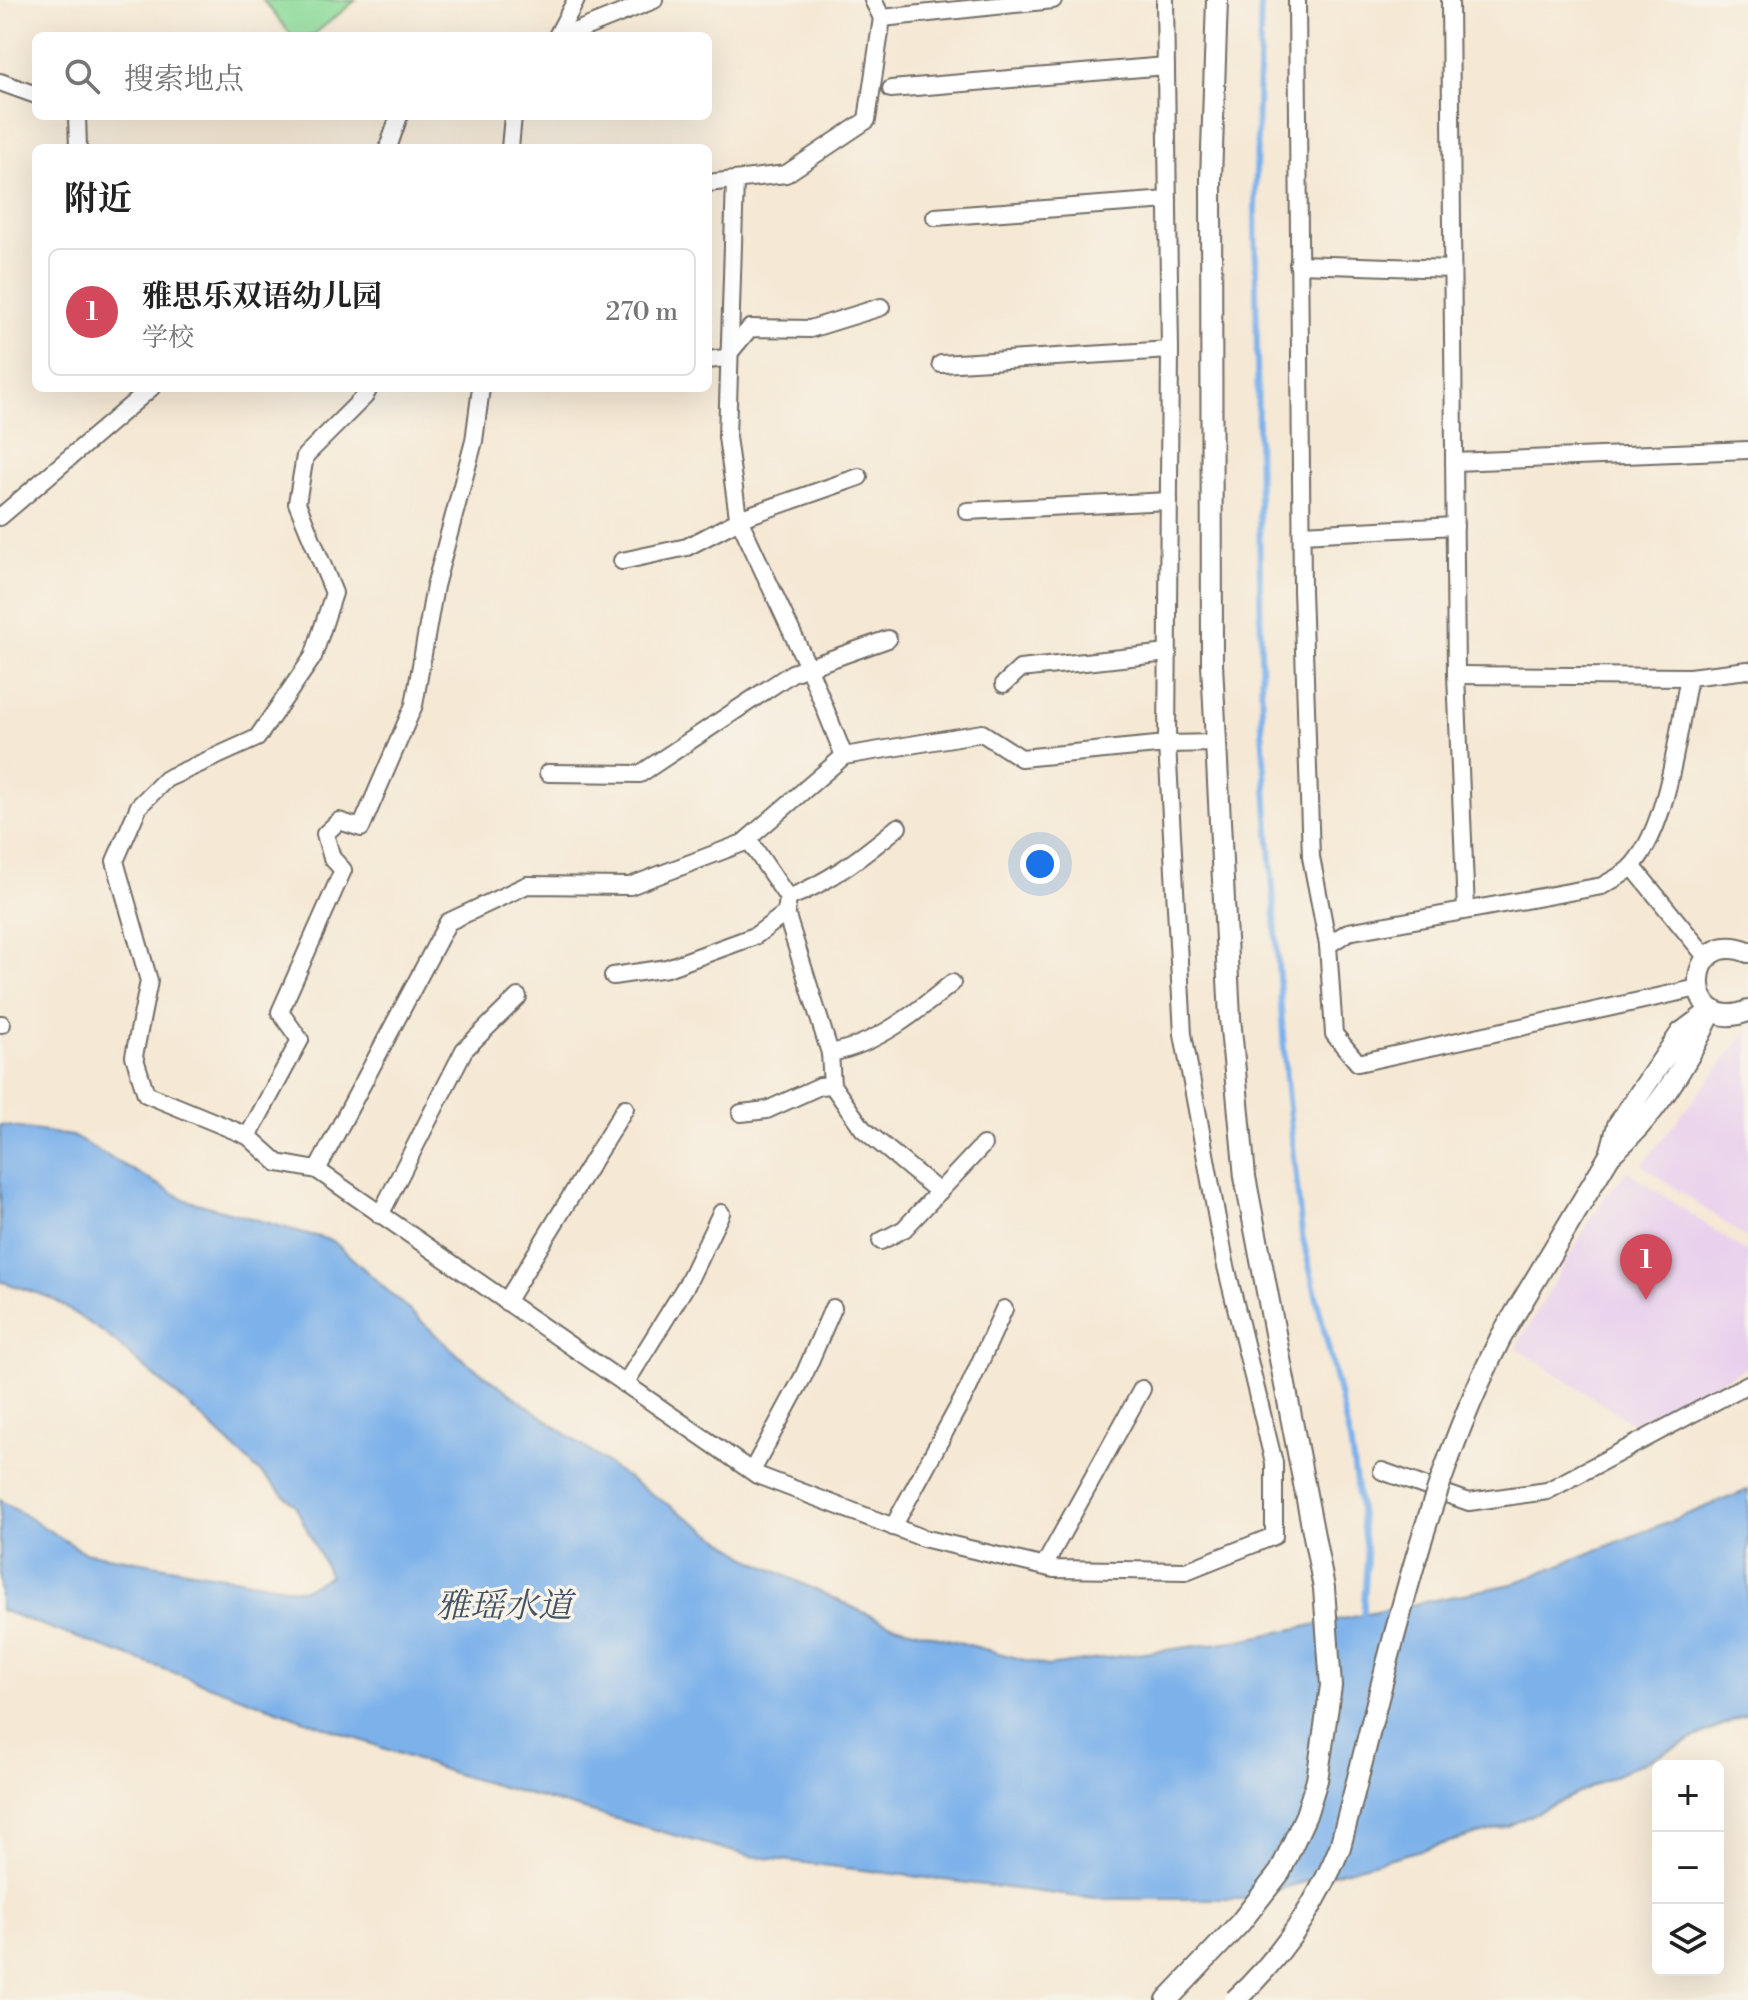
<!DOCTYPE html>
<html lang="zh">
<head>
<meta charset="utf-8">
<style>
	:root { --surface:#fff; --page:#f2f2f2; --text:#222; --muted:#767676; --line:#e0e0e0; --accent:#d1495b }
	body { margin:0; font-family:"Libre Bodoni","Noto Serif SC",serif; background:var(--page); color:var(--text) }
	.controls { position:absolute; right:24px; bottom:24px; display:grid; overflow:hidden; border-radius:12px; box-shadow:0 8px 32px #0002 }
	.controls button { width:72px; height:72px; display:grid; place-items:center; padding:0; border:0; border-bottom:2px solid var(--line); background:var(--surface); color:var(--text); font:40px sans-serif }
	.you { position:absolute; left:1040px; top:864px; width:28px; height:28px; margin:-20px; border:6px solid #fff; border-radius:50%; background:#1a73e8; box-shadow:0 0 0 12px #1a73e833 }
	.badge { display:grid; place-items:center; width:52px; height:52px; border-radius:50%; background:var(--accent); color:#fff; font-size:26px; font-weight:700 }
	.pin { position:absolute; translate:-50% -66px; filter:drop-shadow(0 2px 4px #0008) }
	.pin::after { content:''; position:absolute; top:42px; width:28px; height:24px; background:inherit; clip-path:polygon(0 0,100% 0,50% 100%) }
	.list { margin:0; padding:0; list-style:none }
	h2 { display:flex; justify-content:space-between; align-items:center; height:104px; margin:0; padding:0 32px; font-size:34px }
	h2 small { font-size:26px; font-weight:400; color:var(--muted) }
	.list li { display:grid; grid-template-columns:52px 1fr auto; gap:24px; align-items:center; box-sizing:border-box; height:128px; margin:0 16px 16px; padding:0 16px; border:2px solid var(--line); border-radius:12px }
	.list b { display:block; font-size:30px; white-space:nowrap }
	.list p { margin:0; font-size:26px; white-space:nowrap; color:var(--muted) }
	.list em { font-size:26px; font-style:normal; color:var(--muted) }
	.icon { flex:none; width:44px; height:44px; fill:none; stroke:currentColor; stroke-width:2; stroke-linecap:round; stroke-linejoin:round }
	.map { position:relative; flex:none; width:1748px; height:2000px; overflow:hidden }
	.search { position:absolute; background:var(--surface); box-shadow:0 8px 32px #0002; left:32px; top:32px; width:680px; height:88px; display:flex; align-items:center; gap:20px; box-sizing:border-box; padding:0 28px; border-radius:12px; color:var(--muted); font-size:30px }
	.panel { position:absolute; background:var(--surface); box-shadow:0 8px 32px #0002; left:32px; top:144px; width:680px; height:248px; border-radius:12px }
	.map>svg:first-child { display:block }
</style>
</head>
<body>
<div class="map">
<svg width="1748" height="2000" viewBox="0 0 1748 2000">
	<rect width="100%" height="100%" fill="#f7f3e8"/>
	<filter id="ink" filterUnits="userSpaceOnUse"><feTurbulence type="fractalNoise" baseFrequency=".0125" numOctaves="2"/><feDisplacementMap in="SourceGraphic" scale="16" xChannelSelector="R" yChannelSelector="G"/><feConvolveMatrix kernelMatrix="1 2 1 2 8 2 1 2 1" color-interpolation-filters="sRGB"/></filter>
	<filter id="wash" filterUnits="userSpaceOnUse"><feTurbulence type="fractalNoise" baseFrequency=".006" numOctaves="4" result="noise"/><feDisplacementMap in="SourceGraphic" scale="32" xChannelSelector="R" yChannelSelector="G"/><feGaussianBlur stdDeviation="1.8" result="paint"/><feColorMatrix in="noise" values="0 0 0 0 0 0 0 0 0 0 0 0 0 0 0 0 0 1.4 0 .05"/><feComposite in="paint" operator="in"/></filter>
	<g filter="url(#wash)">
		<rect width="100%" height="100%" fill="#f5e8d4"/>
		<g fill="#e9d1ed">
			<path d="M 1748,1031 L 1748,1239 L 1642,1165 Z"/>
			<path d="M 1627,1171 L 1748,1253 L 1748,1366 L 1640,1428 L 1516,1348 L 1601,1202 Z"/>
		</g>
		<path fill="#8edc9b" stroke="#5c8463" stroke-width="2" d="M 263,0 L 356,0 L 312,36 L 292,36 Z"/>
		<path fill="#7bb1ea" stroke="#536e8a" stroke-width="2" d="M 0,1125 L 72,1136 L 186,1200 L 333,1241 L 464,1360 L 623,1475 L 754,1561 L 884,1622 L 1047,1666 L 1241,1640 L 1512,1584 L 1748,1490 L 1748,1713 L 1508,1826 L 1242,1899 L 1096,1899 L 749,1856 L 455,1774 L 0,1610 L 0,1500 L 84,1552 L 302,1590 L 330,1576 L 295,1505 L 197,1413 L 107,1335 L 51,1298 L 0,1281 Z"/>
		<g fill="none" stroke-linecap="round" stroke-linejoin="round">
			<path stroke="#7bb1ea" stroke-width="6" d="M 1261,0 L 1255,208 L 1262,729 L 1286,1079 L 1302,1235 L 1350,1441 L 1367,1557 L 1363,1620"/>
		</g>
	</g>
	<g filter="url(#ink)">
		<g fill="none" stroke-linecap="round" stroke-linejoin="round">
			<g stroke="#726d66" stroke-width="20">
				<g id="minor">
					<path d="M 873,0 L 882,18 L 1053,0"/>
					<path d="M 1297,0 L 1302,590 L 1311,857 L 1328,945"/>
					<path d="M 1450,0 L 1456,675 L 1466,910"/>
					<path d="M 557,36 L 576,0"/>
					<path d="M 564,36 L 654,0"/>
					<path d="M 0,82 L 36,95"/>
					<path d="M 891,89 L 1166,66"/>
					<path d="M 77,116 L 78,148"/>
					<path d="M 388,148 L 399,116"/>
					<path d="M 510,148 L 513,116"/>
					<path d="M 735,180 L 727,437 L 738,517 L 810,671 L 844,756"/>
					<path d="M 708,183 L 786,174 L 867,120 L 882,18"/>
					<path d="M 935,217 L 1168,200"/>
					<path d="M 1298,264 L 1452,269"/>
					<path d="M 708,360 L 725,358 L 750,328 L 810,329 L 881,307"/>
					<path d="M 941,364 L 1170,350"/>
					<path d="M 369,388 L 365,396 L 305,456 L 297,503 L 334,593 L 313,657 L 257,738 L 166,779 L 139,806 L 115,861 L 149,981 L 134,1056 L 146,1094 L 248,1136 L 278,1163 L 317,1170 L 757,1475 L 923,1538 L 1054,1569 L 1186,1571 L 1274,1536 L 1274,1463 L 1225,1262 L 1183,1034 L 1167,744 L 1170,350 L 1165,0"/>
					<path d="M 1454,462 L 1748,450"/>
					<path d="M 967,511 L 1169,501"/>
					<path d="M 0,517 L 151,388"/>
					<path d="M 1302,534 L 1455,526"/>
					<path d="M 622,561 L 687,547 L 747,516 L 859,477"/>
					<path d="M 1456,675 L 1689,677"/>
					<path d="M 1004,684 L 1020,669 L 1168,653"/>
					<path d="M 548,773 L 640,774 L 792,673 L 888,639"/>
					<path d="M 748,839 L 788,898 L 786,913 L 830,1053 L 832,1085 L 863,1129 L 939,1192"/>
					<path d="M 1632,866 L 1707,958"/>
					<path d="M 788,898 C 830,882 863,856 898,827"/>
					<path d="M 613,976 L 667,968 L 755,936 L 786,913"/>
					<path d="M 1698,988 L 1358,1063 L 1334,1034 L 1328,945 L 1348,932 L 1602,886 C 1612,880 1626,874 1633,865 C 1669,824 1678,730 1689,677 L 1748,670"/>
					<path d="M 0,1024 L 2,1024"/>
					<path d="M 830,1053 C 876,1045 917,1012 952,983"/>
					<path d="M 741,1113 L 767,1110 L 820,1086 L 832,1085"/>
					<path d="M 248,1136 L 300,1040 L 280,1012 L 343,870 L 332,858 L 325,834 L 339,821 L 361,828 L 414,705 L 435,586 L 474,441 L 481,388"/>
					<path d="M 317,1170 L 448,922 L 527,885 L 630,886 L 743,843 L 844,756 L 982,733 L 1021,758 L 1167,744 L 1216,743"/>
					<path d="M 380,1215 L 464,1050 L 518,997"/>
					<path d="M 881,1241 L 904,1229 L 983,1145"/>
					<path d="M 506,1302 L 625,1108"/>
					<path d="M 625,1384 L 687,1284 L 721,1213"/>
					<path d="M 752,1471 L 804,1375 L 833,1308"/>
					<path d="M 1382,1471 L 1469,1502 L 1547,1491 L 1748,1384"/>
					<path d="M 893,1527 L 968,1389 L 1004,1309"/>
					<path d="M 1044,1566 L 1142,1389"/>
				</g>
			</g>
			<g stroke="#726d66" stroke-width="24">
				<g id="tertiary">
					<path d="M 1748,952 C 1683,926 1682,1037 1748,1011"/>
					<path d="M 1712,1010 C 1688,1063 1654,1117 1610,1155 L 1618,1125 L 1681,1033 Z"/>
					<path d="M 1501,1337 L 1610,1155"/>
					<path d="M 1167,2000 L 1240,1923 L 1280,1872 L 1306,1815 L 1317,1780 L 1331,1686 L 1324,1588 L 1245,1177 L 1230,1018 L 1212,664 L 1211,179 L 1217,0"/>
				</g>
			</g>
			<use href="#minor" stroke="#fff" stroke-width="16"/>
			<use href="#tertiary" stroke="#fff" stroke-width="20"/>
			<g stroke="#726d66" stroke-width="24" stroke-linecap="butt">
				<path id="tertiary-bridge" d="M 1235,2000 C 1282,1956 1316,1907 1340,1847 C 1386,1675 1420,1497 1501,1337"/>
			</g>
			<use href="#tertiary-bridge" stroke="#fff" stroke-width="20"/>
		</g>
	</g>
	<g text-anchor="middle" stroke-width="7" stroke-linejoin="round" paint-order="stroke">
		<g font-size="34" font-style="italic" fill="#435364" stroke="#f7f3e8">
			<text x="504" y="1617">雅瑶水道</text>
		</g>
	</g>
</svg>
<div class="controls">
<button>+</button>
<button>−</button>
<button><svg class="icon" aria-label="layers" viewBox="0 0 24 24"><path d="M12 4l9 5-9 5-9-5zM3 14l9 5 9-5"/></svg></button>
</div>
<div class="you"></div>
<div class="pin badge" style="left:1646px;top:1300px">1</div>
<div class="search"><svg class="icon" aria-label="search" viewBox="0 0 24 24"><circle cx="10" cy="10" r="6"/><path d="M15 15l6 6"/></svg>搜索地点</div>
<section class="panel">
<h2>附近<small></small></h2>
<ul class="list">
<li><span class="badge">1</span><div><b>雅思乐双语幼儿园</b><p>学校</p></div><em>270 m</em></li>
</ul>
</section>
</div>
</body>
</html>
